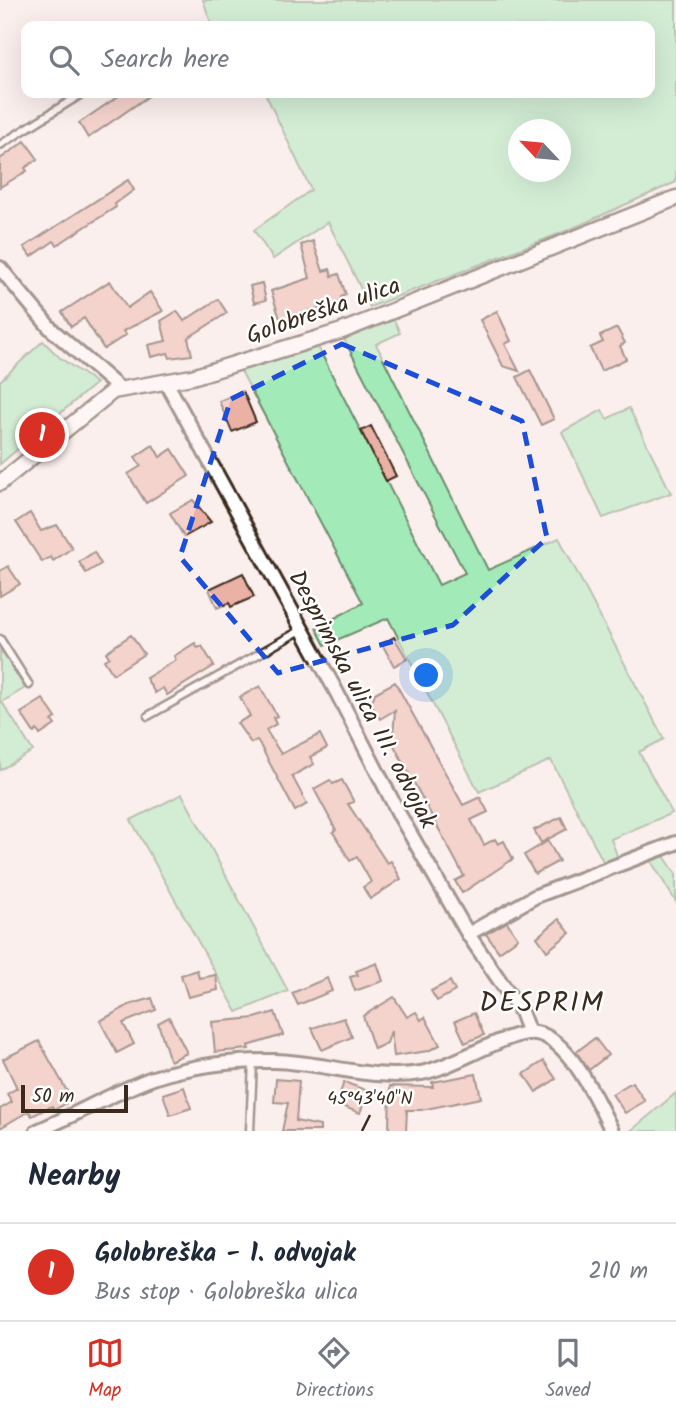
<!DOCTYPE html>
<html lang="en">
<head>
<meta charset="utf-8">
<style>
	:root { --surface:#fff; --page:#f6f6f7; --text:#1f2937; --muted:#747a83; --line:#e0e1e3; --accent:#d93025 }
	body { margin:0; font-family:Kalam,sans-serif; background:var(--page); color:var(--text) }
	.compass { position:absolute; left:508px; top:119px; width:63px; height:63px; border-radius:50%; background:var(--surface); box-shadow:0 7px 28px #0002; rotate:296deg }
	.scale { position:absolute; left:21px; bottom:18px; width:107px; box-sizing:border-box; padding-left:7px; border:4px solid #3b2a1e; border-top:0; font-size:19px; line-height:24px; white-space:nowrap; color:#3b2a1e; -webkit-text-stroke:5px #fff; paint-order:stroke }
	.you { position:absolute; left:427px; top:676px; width:24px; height:24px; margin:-18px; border:5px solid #fff; border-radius:50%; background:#1a73e8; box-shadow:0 0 0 10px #1a73e833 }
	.badge { display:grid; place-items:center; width:46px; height:46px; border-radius:50%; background:var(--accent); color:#fff; font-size:23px; font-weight:700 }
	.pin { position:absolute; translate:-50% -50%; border:4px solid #fff; box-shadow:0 2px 7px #0006 }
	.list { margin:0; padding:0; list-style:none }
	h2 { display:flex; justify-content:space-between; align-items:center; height:91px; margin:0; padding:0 28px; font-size:30px }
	h2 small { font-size:23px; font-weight:400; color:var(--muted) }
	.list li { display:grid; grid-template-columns:46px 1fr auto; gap:21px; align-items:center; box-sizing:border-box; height:98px; padding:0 28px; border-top:2px solid var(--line) }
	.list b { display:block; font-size:26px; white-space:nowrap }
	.list p { margin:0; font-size:23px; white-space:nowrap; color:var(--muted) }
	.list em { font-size:23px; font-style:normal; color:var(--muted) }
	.icon { flex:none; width:38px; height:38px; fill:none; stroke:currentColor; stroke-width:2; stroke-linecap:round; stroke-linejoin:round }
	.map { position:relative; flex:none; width:676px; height:1131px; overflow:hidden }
	.search { position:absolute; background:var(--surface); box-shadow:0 7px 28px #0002; left:21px; right:21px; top:21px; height:77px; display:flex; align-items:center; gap:18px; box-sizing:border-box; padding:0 24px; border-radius:14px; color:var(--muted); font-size:26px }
	.sheet { height:189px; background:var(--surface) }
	nav { display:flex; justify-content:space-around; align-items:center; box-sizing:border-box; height:98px; border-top:2px solid var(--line); background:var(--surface); font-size:19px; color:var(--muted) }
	nav a { display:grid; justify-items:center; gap:4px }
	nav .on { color:var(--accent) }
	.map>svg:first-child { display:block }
</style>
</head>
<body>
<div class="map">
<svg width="676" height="1131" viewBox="0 0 676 1131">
	<rect width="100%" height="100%" fill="#fbefed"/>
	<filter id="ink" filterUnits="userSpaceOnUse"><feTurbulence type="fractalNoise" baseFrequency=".0143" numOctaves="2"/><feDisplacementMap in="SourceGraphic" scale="14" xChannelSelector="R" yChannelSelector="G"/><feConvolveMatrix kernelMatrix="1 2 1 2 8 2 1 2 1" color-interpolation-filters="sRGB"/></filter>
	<g filter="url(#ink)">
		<g fill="#a2ebb9" stroke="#6e8a6c" stroke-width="2" fill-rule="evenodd">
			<path d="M 676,0 L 676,182 L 571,229 L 370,307 L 328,222 L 273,259 L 254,230 L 311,190 L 265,93 L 650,93 L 650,26 L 212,26 L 203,0 ZM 518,130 L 560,130 L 560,172 L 518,172 Z"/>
			<path d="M 394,320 L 400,333 L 376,344 L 488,570 L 559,538 L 664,739 L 639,752 L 672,813 L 611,839 L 619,861 L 606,867 L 551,760 L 479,792 L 388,618 L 325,645 L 316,628 L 363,603 L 241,371 L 318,347 L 439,585 L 465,573 L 344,339 Z"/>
			<path d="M 43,341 L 59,357 L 96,383 L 0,464 L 0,381 Z"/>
			<path d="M 629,408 L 671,493 L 603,518 L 562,432 L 602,410 L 607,419 Z"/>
			<path d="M 0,649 L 25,688 L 2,702 L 33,751 L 0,770 Z"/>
			<path d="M 182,794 L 288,991 L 237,1012 L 131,820 Z"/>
			<path d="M 664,856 L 676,874 L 676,902 L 651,861 Z"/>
			<path d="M 676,1093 L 676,1131 L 630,1131 L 632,1130 Z"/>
		</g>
		<g fill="#ebb1a5" stroke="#3b2a1e" stroke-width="2">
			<path d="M 123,93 L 153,93 L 88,138 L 79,123 Z"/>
			<path d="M 25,141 L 38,159 L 25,168 L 27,171 L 0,187 L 0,159 Z"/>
			<path d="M 128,180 L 134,190 L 115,204 L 116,207 L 57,245 L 54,241 L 31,257 L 24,247 Z"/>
			<path d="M 313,241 L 323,271 L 330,269 L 332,276 L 339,274 L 346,295 L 341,297 L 342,302 L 280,319 L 271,291 L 310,278 L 301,245 Z"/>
			<path d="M 110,281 L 127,308 L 150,292 L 163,311 L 123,331 L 126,335 L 104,349 L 84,318 L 71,327 L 62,312 Z"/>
			<path d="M 262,283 L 266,300 L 254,303 L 250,286 Z"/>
			<path d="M 218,299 L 227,313 L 188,338 L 192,355 L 170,358 L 168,353 L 151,357 L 148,345 L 166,341 L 161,321 L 177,311 L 184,321 Z"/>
			<path d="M 497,311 L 511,341 L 505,344 L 519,371 L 503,366 L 480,320 Z"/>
			<path d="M 617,328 L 625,343 L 620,346 L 626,359 L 601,371 L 590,348 L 603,342 L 600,336 Z"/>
			<path d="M 530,370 L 554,419 L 541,425 L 517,377 Z"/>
			<path d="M 243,391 L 256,422 L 232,432 L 219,401 Z"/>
			<path d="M 371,426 L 396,476 L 386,481 L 361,431 Z"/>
			<path d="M 153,445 L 160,457 L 172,449 L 189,476 L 146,503 L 128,474 L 141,466 L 135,457 Z"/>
			<path d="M 193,500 L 211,522 L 184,537 L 170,513 Z"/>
			<path d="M 30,513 L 41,531 L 57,525 L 72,548 L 53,561 L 51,557 L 42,562 L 16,522 Z"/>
			<path d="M 94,552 L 101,564 L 86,573 L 79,562 Z"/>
			<path d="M 8,566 L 20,584 L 0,596 L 0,571 Z"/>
			<path d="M 243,573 L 254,597 L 231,607 L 229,603 L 217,608 L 209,589 Z"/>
			<path d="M 131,635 L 144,654 L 113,674 L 104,660 L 109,657 L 106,652 Z"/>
			<path d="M 394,637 L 407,659 L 394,666 L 382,644 Z"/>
			<path d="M 195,643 L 198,648 L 202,646 L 214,666 L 167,695 L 163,688 L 155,693 L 146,678 L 176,660 L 174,656 Z"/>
			<path d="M 395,682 L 463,805 L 480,797 L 488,812 L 471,820 L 484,845 L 495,839 L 498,844 L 504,841 L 513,859 L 462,893 L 455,881 L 464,876 L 390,738 L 393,736 L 395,710 L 380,719 L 371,704 L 375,693 Z"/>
			<path d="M 260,686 L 277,716 L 273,718 L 276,724 L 266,730 L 281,754 L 320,734 L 327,748 L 310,757 L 314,764 L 292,776 L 307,804 L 295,811 L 259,743 L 257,740 L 251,743 L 237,723 L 250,716 L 240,697 Z"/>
			<path d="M 43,699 L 56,718 L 52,721 L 55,725 L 40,735 L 37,730 L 34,733 L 21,713 Z"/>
			<path d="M 330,780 L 333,784 L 342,780 L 354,802 L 348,804 L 387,863 L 391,861 L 401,879 L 370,899 L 363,887 L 371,882 L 357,857 L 350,861 L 333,832 L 336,830 L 314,789 Z"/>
			<path d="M 561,817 L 567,829 L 541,843 L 534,830 Z"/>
			<path d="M 548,841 L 559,861 L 535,874 L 524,855 Z"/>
			<path d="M 559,919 L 570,933 L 547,951 L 537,937 Z"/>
			<path d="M 507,922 L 518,938 L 499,952 L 486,934 Z"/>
			<path d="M 377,963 L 383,981 L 355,991 L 350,977 L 358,975 L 356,971 Z"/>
			<path d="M 197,970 L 199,978 L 216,975 L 218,990 L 188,997 L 181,975 Z"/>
			<path d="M 327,978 L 332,991 L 298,1005 L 292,993 Z"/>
			<path d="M 450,981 L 455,991 L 437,1001 L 431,991 Z"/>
			<path d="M 394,997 L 407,1017 L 416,1012 L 421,1020 L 425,1017 L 440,1045 L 428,1051 L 394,1056 L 391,1031 L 387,1043 L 374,1049 L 363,1016 Z"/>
			<path d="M 152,998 L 156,1010 L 123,1023 L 134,1044 L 117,1053 L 100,1021 L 129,1005 Z"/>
			<path d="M 275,1012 L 283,1035 L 248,1046 L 249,1049 L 215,1052 L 212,1022 L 255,1018 Z"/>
			<path d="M 474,1013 L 484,1035 L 465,1043 L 455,1021 Z"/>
			<path d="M 169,1017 L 187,1053 L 170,1061 L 158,1023 Z"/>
			<path d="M 344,1018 L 352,1037 L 322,1050 L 312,1028 Z"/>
			<path d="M 595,1038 L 608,1055 L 589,1070 L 576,1052 Z"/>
			<path d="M 39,1041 L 72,1100 L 54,1110 L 52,1106 L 32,1116 L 29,1111 L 0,1128 L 0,1109 L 12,1102 L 7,1094 L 17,1088 L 3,1059 Z"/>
			<path d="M 544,1061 L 556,1079 L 536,1092 L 524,1074 Z"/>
			<path d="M 476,1074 L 481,1098 L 421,1110 L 407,1110 L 406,1131 L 389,1131 L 390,1086 L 433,1087 L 432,1082 Z"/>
			<path d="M 276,1079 L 299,1081 L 296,1121 L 320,1126 L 320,1131 L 282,1131 L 288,1103 L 274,1102 Z"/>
			<path d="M 344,1082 L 368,1091 L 360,1113 L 336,1104 Z"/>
			<path d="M 632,1082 L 645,1101 L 625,1113 L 612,1094 Z"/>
			<path d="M 184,1087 L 191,1108 L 170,1115 L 163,1094 Z"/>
		</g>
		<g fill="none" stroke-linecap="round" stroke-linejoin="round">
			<g stroke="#3b2a1e" stroke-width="11">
				<g id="service">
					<path d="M 0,145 L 83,93"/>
					<path d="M 0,639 L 29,685"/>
					<path d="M 148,716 L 303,629"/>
					<path d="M 250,1131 L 253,1062"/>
				</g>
			</g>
			<g stroke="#3b2a1e" stroke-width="18">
				<g id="minor">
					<path d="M 0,268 L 51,329 L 120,389"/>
					<path d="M 166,382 L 336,691 L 400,816 L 468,934 L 521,1012 L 529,1033"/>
					<path d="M 468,934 L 536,896 L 676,843"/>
					<path d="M 37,1131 C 76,1115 114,1092 153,1078 C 190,1066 235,1060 274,1061 C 324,1062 371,1081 421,1073 C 453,1068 510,1029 536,1033 C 570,1039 598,1103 612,1131"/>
				</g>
			</g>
			<g stroke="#3b2a1e" stroke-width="19">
				<path id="tertiary" d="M 0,483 L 113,391 L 192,377 L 342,331 L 676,198"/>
			</g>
			<use href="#service" stroke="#fff" stroke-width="6"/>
			<use href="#minor" stroke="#fff" stroke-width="12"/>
			<use href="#tertiary" stroke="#fff" stroke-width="14"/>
		</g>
	</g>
	<path d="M0 0H676V1131H0ZM 342,344 L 522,421 L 547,538 L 453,625 L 278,673 L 180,557 L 231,399 Z" fill="#fbefed" fill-opacity=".55" fill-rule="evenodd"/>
	<path fill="none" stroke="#1d4ed8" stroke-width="5" stroke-dasharray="14 9" stroke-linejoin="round" d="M 342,344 L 522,421 L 547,538 L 453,625 L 278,673 L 180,557 L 231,399 Z"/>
	<path fill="none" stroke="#3b2a1e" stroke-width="2.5" d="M 362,1131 L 370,1115"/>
	<g text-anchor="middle" stroke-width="5" stroke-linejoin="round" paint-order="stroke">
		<g font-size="24" fill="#3b2a1e" stroke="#fff">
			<text transform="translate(323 310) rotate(-19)" y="8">Golobreška ulica</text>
			<text transform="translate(363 699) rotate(62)" y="8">Desprimska ulica III. odvojak</text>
		</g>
		<g font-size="28" letter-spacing="2" fill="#3b2a1e" stroke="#fff">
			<text x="542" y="1011">DESPRIM</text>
		</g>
	</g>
	<g font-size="18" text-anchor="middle" fill="#3b2a1e" stroke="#fff" stroke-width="5" stroke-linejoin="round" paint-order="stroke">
		<text x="370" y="1104">45°43'40"N</text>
	</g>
</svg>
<svg class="compass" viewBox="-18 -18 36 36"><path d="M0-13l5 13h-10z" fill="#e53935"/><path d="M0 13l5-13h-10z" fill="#747a83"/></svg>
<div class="scale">50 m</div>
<div class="you"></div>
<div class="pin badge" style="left:42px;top:435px">1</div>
<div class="search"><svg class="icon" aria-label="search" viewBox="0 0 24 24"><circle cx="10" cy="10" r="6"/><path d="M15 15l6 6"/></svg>Search here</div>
</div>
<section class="sheet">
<h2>Nearby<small></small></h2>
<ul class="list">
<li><span class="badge">1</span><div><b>Golobreška - 1. odvojak</b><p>Bus stop · Golobreška ulica</p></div><em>210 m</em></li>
</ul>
</section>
<nav>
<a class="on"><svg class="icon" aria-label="map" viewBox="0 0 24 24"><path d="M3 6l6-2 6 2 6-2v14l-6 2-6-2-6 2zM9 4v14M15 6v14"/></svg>Map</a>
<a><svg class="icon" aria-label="directions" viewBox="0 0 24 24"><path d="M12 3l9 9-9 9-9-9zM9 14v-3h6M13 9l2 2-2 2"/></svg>Directions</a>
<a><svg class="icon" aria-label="saved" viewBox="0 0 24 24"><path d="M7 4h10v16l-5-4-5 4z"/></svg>Saved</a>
</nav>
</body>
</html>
